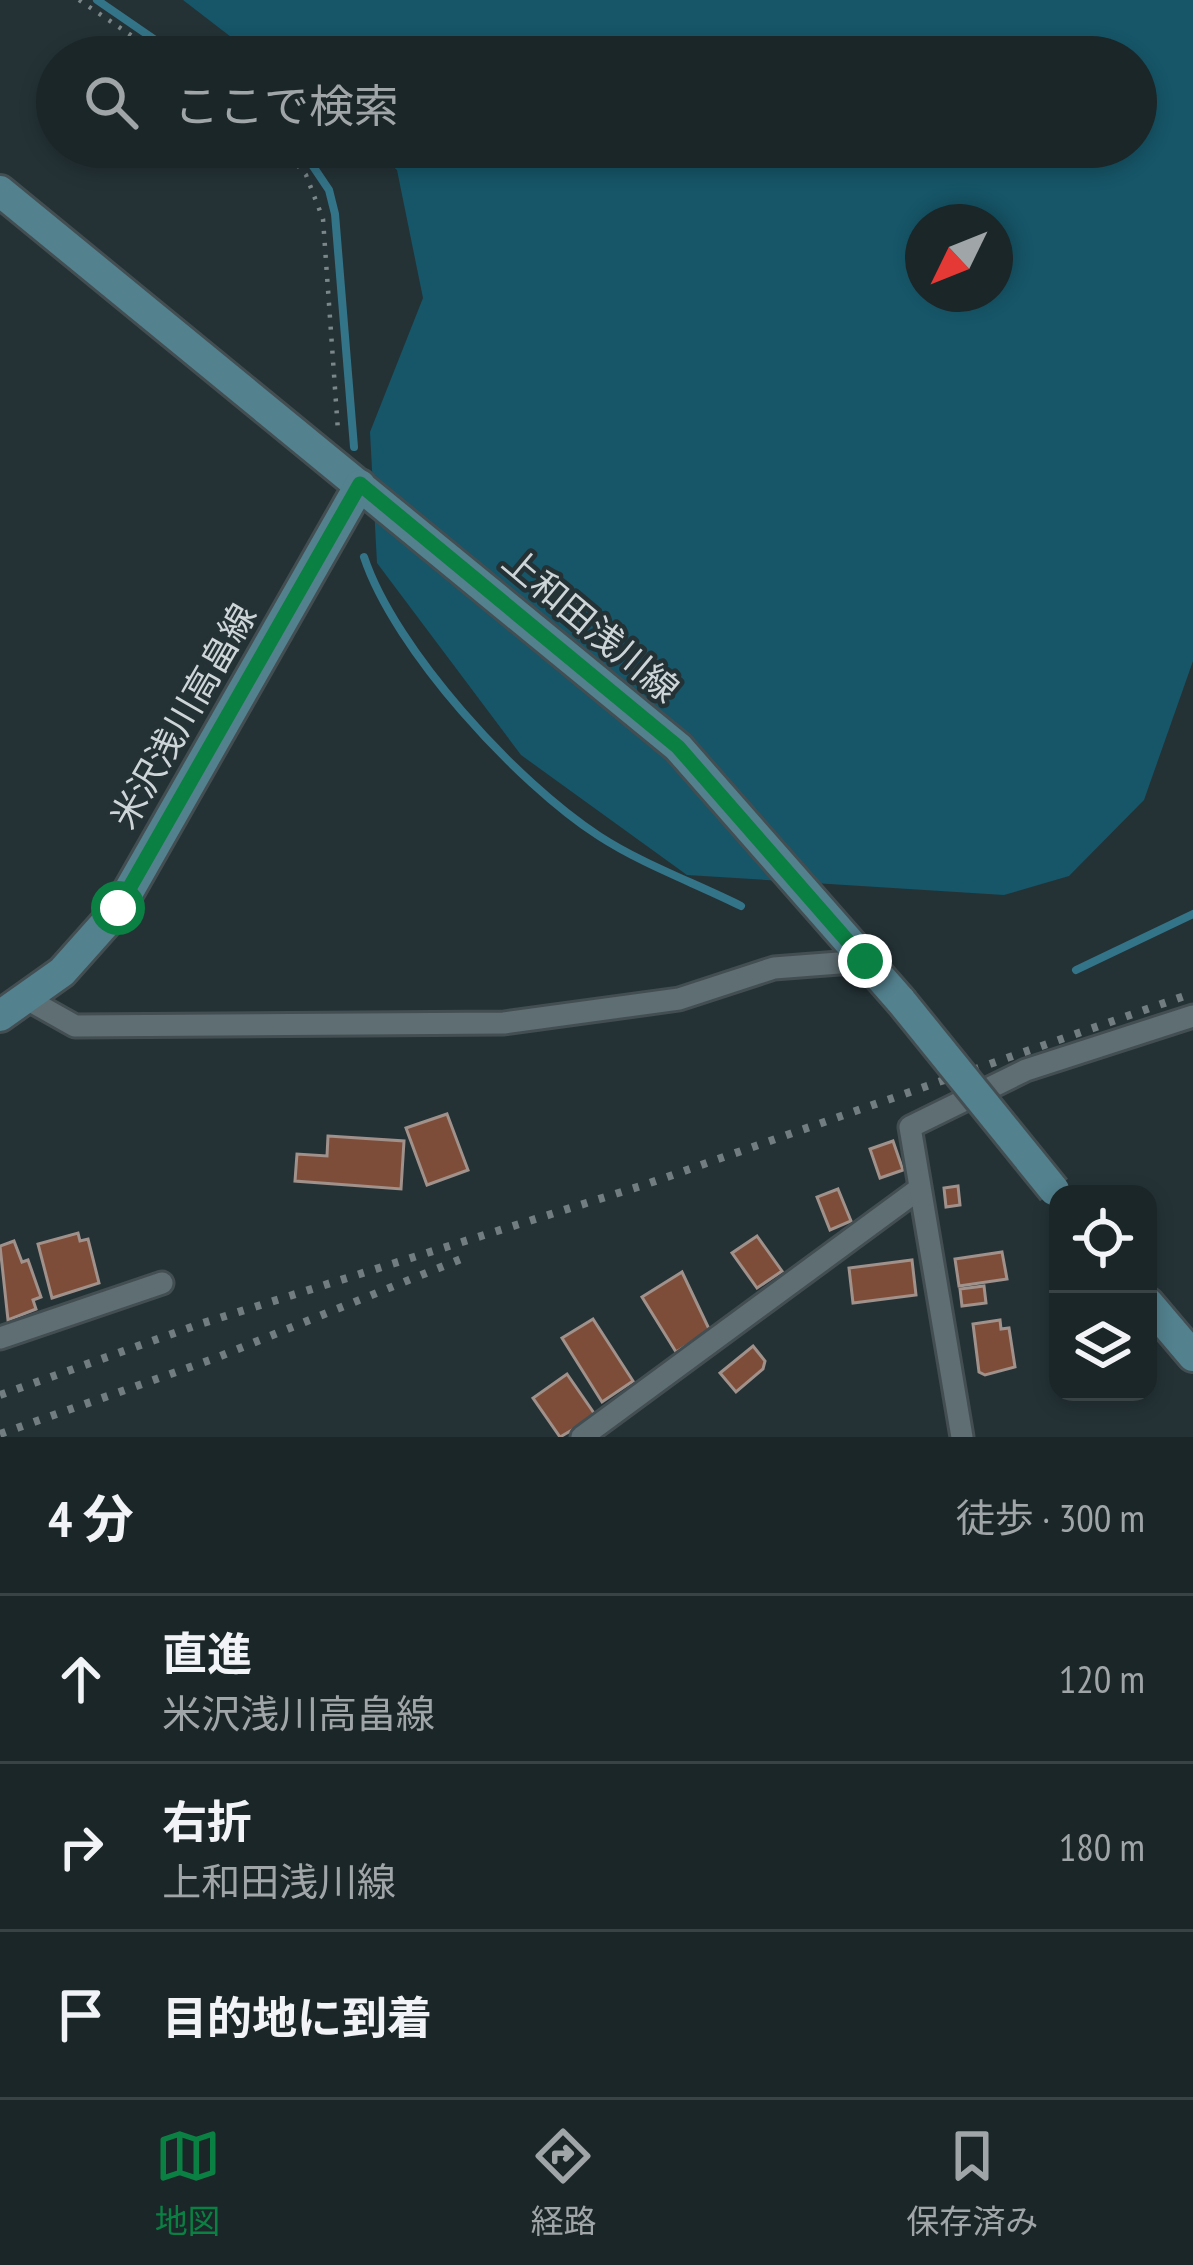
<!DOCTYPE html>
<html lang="ja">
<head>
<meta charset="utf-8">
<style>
	:root { --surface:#1b2628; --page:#283234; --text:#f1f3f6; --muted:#a0a5a8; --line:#394345; --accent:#0b8043 }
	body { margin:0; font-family:"PT Sans Narrow","Noto Sans JP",sans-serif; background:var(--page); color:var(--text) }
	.controls { position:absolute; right:36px; bottom:36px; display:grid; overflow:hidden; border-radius:24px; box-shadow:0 6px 18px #0003 }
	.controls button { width:108px; height:108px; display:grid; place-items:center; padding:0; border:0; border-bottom:3px solid var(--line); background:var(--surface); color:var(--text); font:60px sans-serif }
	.compass { position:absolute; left:905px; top:204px; width:108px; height:108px; border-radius:50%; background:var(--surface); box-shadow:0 6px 18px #0003; rotate:227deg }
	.stop { position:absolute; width:36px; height:36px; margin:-27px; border:9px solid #0b8043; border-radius:50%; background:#fff }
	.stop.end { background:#0b8043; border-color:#fff; box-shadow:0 3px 12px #0008 }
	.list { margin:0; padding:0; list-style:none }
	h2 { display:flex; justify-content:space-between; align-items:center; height:156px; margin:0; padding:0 48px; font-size:51px }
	h2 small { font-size:39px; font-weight:400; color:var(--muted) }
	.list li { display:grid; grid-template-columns:78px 1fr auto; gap:36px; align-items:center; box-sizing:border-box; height:168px; padding:0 48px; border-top:3px solid var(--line) }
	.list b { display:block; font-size:45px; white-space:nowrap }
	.list p { margin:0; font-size:39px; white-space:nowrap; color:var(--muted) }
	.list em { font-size:39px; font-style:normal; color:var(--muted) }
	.icon { flex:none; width:66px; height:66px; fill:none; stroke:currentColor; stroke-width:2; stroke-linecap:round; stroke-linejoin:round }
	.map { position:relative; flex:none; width:1193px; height:1437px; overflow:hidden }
	.search { position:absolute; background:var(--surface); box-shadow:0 6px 18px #0003; left:36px; right:36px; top:36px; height:132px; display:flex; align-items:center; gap:30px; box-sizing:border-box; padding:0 42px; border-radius:66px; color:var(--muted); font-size:45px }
	.sheet { height:660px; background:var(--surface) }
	nav { display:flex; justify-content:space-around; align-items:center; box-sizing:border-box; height:168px; border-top:3px solid var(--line); background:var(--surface); font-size:33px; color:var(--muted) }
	nav a { display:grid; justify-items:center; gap:6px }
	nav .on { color:var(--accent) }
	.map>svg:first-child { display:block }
</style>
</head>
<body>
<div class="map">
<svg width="1193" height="1437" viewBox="0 0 1193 1437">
	<rect width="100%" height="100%" fill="#243236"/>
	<path fill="#165668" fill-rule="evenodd" d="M 183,0 L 1193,0 L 1193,661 L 1144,800 L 1069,876 L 1004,895 L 687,875 L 521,755 L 377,563 L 370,432 L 423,298 L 397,170 L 370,147 L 1136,147 L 1136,57 L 257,57 ZM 923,222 L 995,222 L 995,294 L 923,294 Z"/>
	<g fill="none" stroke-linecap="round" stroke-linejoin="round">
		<g stroke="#347488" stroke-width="8">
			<path d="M 97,0 L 180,57"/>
			<path d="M 300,147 L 329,190 L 335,214 L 354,447"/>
			<path d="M 364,557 C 395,650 516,782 599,836 C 642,864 695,883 741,906"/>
			<path d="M 1076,970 L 1193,914"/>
		</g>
	</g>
	<g fill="#7d4d3a" stroke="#a0918b" stroke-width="3">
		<path d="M 447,1114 L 468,1170 L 427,1185 L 406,1128 Z"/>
		<path d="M 328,1136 L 404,1141 L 401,1189 L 295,1181 L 297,1154 L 327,1156 Z"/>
		<path d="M 893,1141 L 903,1170 L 880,1178 L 870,1149 Z"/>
		<path d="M 958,1186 L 960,1205 L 946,1207 L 944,1188 Z"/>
		<path d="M 838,1189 L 851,1221 L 830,1230 L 817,1197 Z"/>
		<path d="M 78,1233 L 80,1241 L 88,1239 L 99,1283 L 52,1298 L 38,1244 Z"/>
		<path d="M 757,1236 L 782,1271 L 757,1288 L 732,1253 Z"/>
		<path d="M 14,1241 L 22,1262 L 28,1260 L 41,1297 L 33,1300 L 36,1309 L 8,1320 L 0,1246 Z"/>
		<path d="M 1002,1252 L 1007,1279 L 959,1286 L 955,1259 Z"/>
		<path d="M 912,1260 L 916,1295 L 853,1303 L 849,1268 Z"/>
		<path d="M 682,1272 L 710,1331 L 676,1352 L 642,1297 Z"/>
		<path d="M 984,1286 L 986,1303 L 962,1306 L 960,1289 Z"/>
		<path d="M 593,1319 L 633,1381 L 602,1402 L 562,1338 Z"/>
		<path d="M 1000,1320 L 1001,1329 L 1009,1328 L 1015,1367 L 985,1375 L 979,1372 L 973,1324 Z"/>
		<path d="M 753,1346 L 765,1361 L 763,1369 L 736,1392 L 720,1373 Z"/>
		<path d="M 567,1374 L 596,1416 L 560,1437 L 533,1398 Z"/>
	</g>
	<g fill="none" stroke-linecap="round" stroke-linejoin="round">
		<g stroke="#434e52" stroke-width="27">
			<g id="minor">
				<path d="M 27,999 L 75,1026 L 504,1023 L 679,999 L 774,968 L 865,961"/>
				<path d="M 0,1338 L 162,1283"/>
				<path d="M 582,1437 L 919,1189"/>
				<path d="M 962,1437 L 910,1127 L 1026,1070 L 1193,1016"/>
			</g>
		</g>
		<g stroke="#434e52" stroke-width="36">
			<g id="secondary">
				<path d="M 0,191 L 678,747 L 901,1001"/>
				<path d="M 0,1016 L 62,972 L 119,908 L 360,485"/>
				<path d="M 1148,1303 L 1193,1356"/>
			</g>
		</g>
		<g stroke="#7c878a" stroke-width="4.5" stroke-dasharray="3 9" stroke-linecap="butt">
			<path d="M 79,0 L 163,57"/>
			<path d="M 282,147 L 306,175 L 323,219 L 338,431"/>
		</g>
		<use href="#minor" stroke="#5f6e73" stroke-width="21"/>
		<use href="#secondary" stroke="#53818e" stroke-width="30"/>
		<g stroke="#717d80" stroke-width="8" stroke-dasharray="6 12" stroke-linecap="butt">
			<path d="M 0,1395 L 200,1324 L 644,1185 L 1193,993"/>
			<path d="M 0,1434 L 213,1359 L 461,1259"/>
		</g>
		<g stroke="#434e52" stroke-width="36" stroke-linecap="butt">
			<path id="secondary-bridge" d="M 901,1001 L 1054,1190"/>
		</g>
		<use href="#secondary-bridge" stroke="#53818e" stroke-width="30"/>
	</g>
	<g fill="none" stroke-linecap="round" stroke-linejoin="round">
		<path stroke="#0b8043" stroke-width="15" d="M 118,908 L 360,484 L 678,747 L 865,961"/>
	</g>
	<g text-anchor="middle" stroke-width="9" stroke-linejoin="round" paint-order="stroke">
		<g font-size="36" fill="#cdd5d8" stroke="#243236">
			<text transform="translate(591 625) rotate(40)" y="13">上和田浅川線</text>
			<text transform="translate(183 716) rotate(-60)" y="13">米沢浅川高畠線</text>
		</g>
	</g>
</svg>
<div class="controls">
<button><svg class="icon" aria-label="locate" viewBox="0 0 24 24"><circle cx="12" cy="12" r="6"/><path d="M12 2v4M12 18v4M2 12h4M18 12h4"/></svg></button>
<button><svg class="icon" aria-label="layers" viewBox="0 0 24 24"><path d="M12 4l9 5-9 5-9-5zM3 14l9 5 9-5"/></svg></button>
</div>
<svg class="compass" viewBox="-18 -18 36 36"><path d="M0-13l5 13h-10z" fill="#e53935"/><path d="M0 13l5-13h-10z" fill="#a0a5a8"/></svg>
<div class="stop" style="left:118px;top:908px"></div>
<div class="stop end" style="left:865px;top:961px"></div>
<div class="search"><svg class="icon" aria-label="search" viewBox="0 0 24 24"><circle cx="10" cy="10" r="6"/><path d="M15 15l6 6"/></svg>ここで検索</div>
</div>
<section class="sheet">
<h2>4 分<small>徒歩 · 300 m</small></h2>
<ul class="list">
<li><svg class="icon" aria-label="ahead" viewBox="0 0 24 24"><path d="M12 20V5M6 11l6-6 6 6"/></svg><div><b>直進</b><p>米沢浅川高畠線</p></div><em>120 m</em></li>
<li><svg class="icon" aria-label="right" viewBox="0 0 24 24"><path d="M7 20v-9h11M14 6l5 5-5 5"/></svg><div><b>右折</b><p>上和田浅川線</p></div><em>180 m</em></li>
<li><svg class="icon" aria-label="arrive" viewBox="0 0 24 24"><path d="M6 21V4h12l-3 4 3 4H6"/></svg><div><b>目的地に到着</b></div></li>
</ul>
</section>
<nav>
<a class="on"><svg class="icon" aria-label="map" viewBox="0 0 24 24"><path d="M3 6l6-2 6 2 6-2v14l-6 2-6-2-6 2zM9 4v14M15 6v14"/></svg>地図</a>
<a><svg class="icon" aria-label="directions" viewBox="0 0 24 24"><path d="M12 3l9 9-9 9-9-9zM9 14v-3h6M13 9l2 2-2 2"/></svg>経路</a>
<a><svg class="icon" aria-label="saved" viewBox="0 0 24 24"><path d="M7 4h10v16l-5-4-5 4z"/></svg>保存済み</a>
</nav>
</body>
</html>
